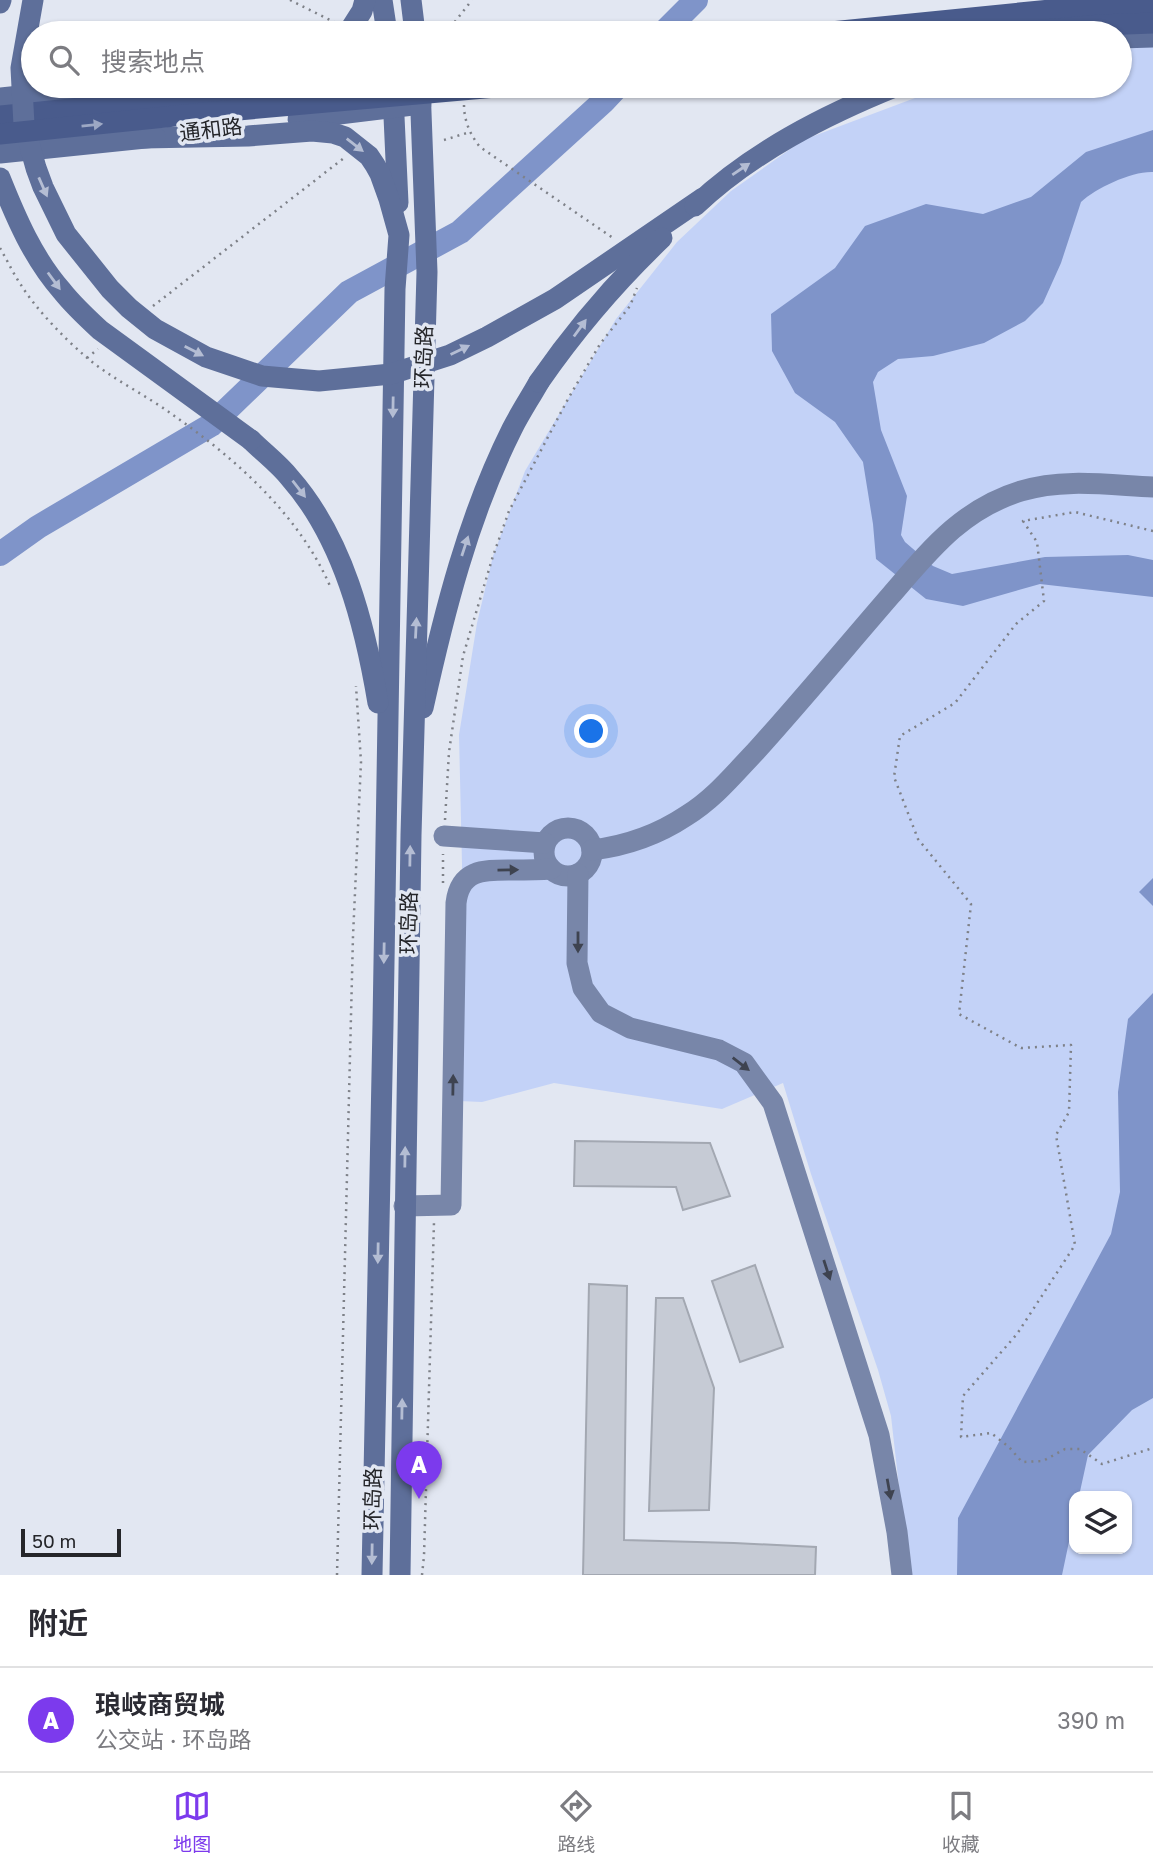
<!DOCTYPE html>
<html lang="zh">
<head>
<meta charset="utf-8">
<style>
	:root { --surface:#fff; --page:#f2f2f3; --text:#2b2b33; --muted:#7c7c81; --line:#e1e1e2; --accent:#7c3aed }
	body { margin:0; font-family:"Golos Text","Noto Sans SC",sans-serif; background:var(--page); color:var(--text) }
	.controls { position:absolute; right:21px; bottom:21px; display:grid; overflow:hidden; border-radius:14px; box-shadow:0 2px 5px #0004 }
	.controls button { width:63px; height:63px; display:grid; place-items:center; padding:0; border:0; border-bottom:2px solid var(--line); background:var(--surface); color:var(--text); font:35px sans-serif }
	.scale { position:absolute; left:21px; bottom:18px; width:100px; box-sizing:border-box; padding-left:7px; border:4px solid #25262a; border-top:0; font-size:19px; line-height:24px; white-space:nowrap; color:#25262a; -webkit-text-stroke:5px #e2e7f2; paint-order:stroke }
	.you { position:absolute; left:592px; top:732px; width:24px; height:24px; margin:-18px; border:5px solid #fff; border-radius:50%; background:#1a73e8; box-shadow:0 0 0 10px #1a73e833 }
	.badge { display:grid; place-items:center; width:46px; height:46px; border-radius:50%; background:var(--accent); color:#fff; font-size:23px; font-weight:700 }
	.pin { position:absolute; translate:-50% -58px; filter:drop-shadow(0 2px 4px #0008) }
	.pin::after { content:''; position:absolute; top:37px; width:24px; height:21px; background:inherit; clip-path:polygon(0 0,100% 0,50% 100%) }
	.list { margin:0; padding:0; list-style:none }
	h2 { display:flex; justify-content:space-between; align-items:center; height:91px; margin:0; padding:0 28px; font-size:30px }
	h2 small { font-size:23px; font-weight:400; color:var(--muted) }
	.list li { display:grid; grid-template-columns:46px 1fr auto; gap:21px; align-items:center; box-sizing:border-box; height:105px; padding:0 28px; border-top:2px solid var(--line) }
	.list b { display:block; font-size:26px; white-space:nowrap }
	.list p { margin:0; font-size:23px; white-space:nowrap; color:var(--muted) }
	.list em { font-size:23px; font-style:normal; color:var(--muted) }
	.icon { flex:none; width:38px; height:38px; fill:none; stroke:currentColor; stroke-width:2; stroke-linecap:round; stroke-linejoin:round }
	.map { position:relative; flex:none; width:1153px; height:1575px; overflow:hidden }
	.search { position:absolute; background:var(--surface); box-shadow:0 2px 5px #0004; left:21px; right:21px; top:21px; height:77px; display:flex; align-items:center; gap:18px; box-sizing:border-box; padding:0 24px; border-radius:38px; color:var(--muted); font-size:26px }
	.sheet { height:196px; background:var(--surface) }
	nav { display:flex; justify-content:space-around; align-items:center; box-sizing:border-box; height:98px; border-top:2px solid var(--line); background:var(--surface); font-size:19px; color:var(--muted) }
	nav a { display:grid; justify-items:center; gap:4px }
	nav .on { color:var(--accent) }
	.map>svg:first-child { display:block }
</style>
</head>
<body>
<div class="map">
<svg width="1153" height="1575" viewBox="0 0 1153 1575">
	<rect width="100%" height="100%" fill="#e2e7f2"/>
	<path fill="#c3d2f7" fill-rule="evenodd" d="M 1146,46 L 1153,46 L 1153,1575 L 909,1575 L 891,1416 L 878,1370 L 811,1174 L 783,1083 L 722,1109 L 554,1083 L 482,1102 L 459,1101 L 462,864 L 459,735 L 477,623 L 493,556 L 525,471 L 616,319 L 677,242 L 731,191 L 803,140 L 947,86 L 1120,86 L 1120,50 ZM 1074,1496 L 1127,1496 L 1127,1549 L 1074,1549 Z"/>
	<g fill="#7f94c9">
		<path d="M 1153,130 L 1153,172 C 1132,171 1096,188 1081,202 L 1061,263 L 1043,303 L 1025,321 L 984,343 L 933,356 L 898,359 L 878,372 L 873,382 L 881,430 L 907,496 L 901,535 L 905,542 L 933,566 L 952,574 L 1045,557 L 1128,555 L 1153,560 L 1153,597 L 1040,584 L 963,606 L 926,599 L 876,559 L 873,524 L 863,462 L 835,422 L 795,393 L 772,351 L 771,314 L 835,268 L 865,226 L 926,204 L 983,214 L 1031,197 L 1086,152 Z"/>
		<path d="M 1153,878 L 1153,906 L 1139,892 Z"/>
		<path d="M 1153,993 L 1153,1398 L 1132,1410 L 1088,1455 L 1079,1496 L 1074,1496 L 1074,1518 L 1062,1575 L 957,1575 L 958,1518 L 1111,1234 L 1120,1192 L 1118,1092 L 1128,1019 Z"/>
	</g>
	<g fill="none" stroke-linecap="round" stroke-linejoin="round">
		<g stroke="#7f94c9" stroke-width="24">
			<path d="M 663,33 L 696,0"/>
			<path d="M 0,554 L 38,527 L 211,425 L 349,292 L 460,232 L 604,101 L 618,86"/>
		</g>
	</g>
	<g fill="#c6cbd5" stroke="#a3a8b2" stroke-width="2">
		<path d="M 575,1141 L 710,1143 L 730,1196 L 683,1210 L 676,1187 L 574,1186 Z"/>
		<path d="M 755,1265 L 783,1347 L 740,1362 L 712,1281 Z"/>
		<path d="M 589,1284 L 627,1286 L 624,1540 L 734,1543 L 816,1547 L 815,1575 L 583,1575 Z"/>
		<path d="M 656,1298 L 683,1298 L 714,1388 L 709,1510 L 649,1511 Z"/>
	</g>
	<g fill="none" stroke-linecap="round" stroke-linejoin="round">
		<g stroke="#7e8188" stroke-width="2.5" stroke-dasharray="2 5" stroke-linecap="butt">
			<path d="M 290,0 L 334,22"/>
			<path d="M 433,31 L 447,33"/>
			<path d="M 446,33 L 472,0"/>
			<path d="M 464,105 C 464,120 470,135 480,147 L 613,238"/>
			<path d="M 444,140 L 470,132"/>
			<path d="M 0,248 C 7,260 13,273 21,285 C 36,309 63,337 85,356 C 110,378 146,395 173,415 C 236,459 299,515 330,586"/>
			<path d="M 153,306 L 344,158"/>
			<path d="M 87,358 L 98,349"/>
			<path d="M 1153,531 L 1075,512 L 1023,521 L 1037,542 L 1044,601 L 1016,624 L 955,703 L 900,736 L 894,777 L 918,839 L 971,904 L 959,1014 L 1021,1048 L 1071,1045 L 1069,1112 L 1056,1135 L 1075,1245 L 1017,1334 L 963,1396 L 961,1437 L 991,1433 L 1009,1447 L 1022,1462 L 1043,1461 L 1065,1449 L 1080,1449 L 1102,1464 L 1153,1448"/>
			<path d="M 445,820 L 449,752 L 463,656 L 493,556 L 509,511 L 568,399 L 600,344 L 630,306 L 637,288"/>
			<path d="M 443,883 L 443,854"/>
			<path d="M 337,1575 L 353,936 L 361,762 L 356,686"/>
			<path d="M 422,1575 L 424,1556 L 434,1222"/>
		</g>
		<g stroke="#7886a9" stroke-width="21">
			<circle cx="568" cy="852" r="24"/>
			<path d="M 444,836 L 545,843"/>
			<path d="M 592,850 C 625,846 659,834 686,816 C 714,799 734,774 756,751 C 802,700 846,647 891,595 C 930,550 962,509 1021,491 C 1064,478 1109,485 1153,487"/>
			<path d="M 578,874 L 577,963 L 583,988 L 601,1013 L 630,1028 L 719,1050 L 744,1063 L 773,1103 L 879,1435 L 897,1532 L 902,1575"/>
			<path d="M 404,1206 L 451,1205 L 456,903 C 460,869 484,870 511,870 C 525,870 538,870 551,869"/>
		</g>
		<g stroke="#5e6f9a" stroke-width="21">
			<path d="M 382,0 L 387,33"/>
			<path d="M 411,0 L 415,33"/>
			<path d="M 0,3 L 1,0"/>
			<path d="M 348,33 L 362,11 L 365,0"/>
			<path d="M 1120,38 L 1153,37"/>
			<path d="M 393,95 L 398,203"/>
			<path d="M 0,98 L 115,86"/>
			<path d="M 298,119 L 421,104"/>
			<path d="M 143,138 L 248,136 L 312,131 L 333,133 L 345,137 L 369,156 L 375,165 L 380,174 L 389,199 L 399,235 L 395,289 L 383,1024 L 372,1575"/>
			<path d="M 0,153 L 155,137"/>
			<path d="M 251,440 C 264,453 279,464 290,478 C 343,538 365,625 378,703"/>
			<path d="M 423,708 C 444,613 468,517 512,429 C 520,413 530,398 539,382"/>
			<path d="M 400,1575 L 411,835 L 427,272 L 420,86"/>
		</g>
		<g stroke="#495b8c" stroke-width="21">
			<path d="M 821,33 L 1070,8 L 1153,5"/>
			<path d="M 1010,33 L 1100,25 L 1153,23"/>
			<path d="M 0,116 L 299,86"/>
		</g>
		<g stroke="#5e6f9a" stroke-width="21">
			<path d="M 33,0 L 21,68 L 24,125 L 36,168 L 43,187 L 66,234 L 110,289 L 129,308 L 155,329 L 206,357 L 262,376 L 319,381 L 391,374 L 450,355 L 487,337 L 555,299 L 703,198"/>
			<path d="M 0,178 C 16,218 33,258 62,291 C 73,305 87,318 100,330 L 251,440"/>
			<path d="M 695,206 C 752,152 825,115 897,86"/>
			<path d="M 539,382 C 575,330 616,282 662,238"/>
		</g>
		<path stroke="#495b8c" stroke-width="21" d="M 0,134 L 204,113 L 507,86"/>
	</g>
	<defs><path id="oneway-solid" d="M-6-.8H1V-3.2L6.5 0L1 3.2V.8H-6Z" transform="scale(1.75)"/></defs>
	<use fill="#9da8c4" href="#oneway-solid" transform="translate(92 125) rotate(-6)"/>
	<g fill="#b4bdd3">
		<use href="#oneway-solid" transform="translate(355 145) rotate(38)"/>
		<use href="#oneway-solid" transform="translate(741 169) rotate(-34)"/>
		<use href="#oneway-solid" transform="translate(43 187) rotate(66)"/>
		<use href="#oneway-solid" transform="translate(54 281) rotate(54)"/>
		<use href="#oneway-solid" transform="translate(580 328) rotate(-54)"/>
		<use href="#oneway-solid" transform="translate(460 350) rotate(-26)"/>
		<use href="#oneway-solid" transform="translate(194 351) rotate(27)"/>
		<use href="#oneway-solid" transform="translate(393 407) rotate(91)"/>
		<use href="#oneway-solid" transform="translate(299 489) rotate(52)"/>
		<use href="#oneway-solid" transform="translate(465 546) rotate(-72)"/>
		<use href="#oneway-solid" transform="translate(416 628) rotate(-87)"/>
		<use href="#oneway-solid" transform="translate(410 856) rotate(-89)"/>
		<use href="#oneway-solid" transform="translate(384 953) rotate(91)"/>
		<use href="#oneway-solid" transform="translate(405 1157) rotate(-89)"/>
		<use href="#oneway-solid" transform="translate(378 1253) rotate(91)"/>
		<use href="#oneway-solid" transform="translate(402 1409) rotate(-89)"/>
		<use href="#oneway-solid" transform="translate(372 1554) rotate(91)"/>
	</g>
	<g fill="#3e4350">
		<use href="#oneway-solid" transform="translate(508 870) rotate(-1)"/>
		<use href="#oneway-solid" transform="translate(578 942) rotate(90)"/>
		<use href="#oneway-solid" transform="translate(741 1064) rotate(38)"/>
		<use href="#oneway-solid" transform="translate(453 1085) rotate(-89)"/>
		<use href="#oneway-solid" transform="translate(827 1270) rotate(72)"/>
		<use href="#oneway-solid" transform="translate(889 1489) rotate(80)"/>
	</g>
	<g text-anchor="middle" stroke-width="7" stroke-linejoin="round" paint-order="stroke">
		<g font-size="21" fill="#25262a" stroke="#e2e7f2">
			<text transform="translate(211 130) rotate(-7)" y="7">通和路</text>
			<text transform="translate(424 357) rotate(-88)" y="7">环岛路</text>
			<text transform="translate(409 923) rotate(-89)" y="7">环岛路</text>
			<text transform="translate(373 1499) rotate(-89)" y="7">环岛路</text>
		</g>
	</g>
</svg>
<div class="controls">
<button><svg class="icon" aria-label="layers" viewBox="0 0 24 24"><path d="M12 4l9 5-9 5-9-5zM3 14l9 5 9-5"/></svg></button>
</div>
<div class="scale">50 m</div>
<div class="you"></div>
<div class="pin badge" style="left:419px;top:1499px">A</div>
<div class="search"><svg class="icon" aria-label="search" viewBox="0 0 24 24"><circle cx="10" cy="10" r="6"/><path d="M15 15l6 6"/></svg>搜索地点</div>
</div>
<section class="sheet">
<h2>附近<small></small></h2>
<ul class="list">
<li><span class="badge">A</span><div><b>琅岐商贸城</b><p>公交站 · 环岛路</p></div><em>390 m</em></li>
</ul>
</section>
<nav>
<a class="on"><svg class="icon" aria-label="map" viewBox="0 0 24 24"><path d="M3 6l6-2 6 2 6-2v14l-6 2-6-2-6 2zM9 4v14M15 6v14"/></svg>地图</a>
<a><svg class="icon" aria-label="directions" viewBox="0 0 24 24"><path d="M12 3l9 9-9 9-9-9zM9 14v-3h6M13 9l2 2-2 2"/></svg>路线</a>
<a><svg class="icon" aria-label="saved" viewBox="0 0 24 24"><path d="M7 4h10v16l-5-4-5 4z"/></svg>收藏</a>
</nav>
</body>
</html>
